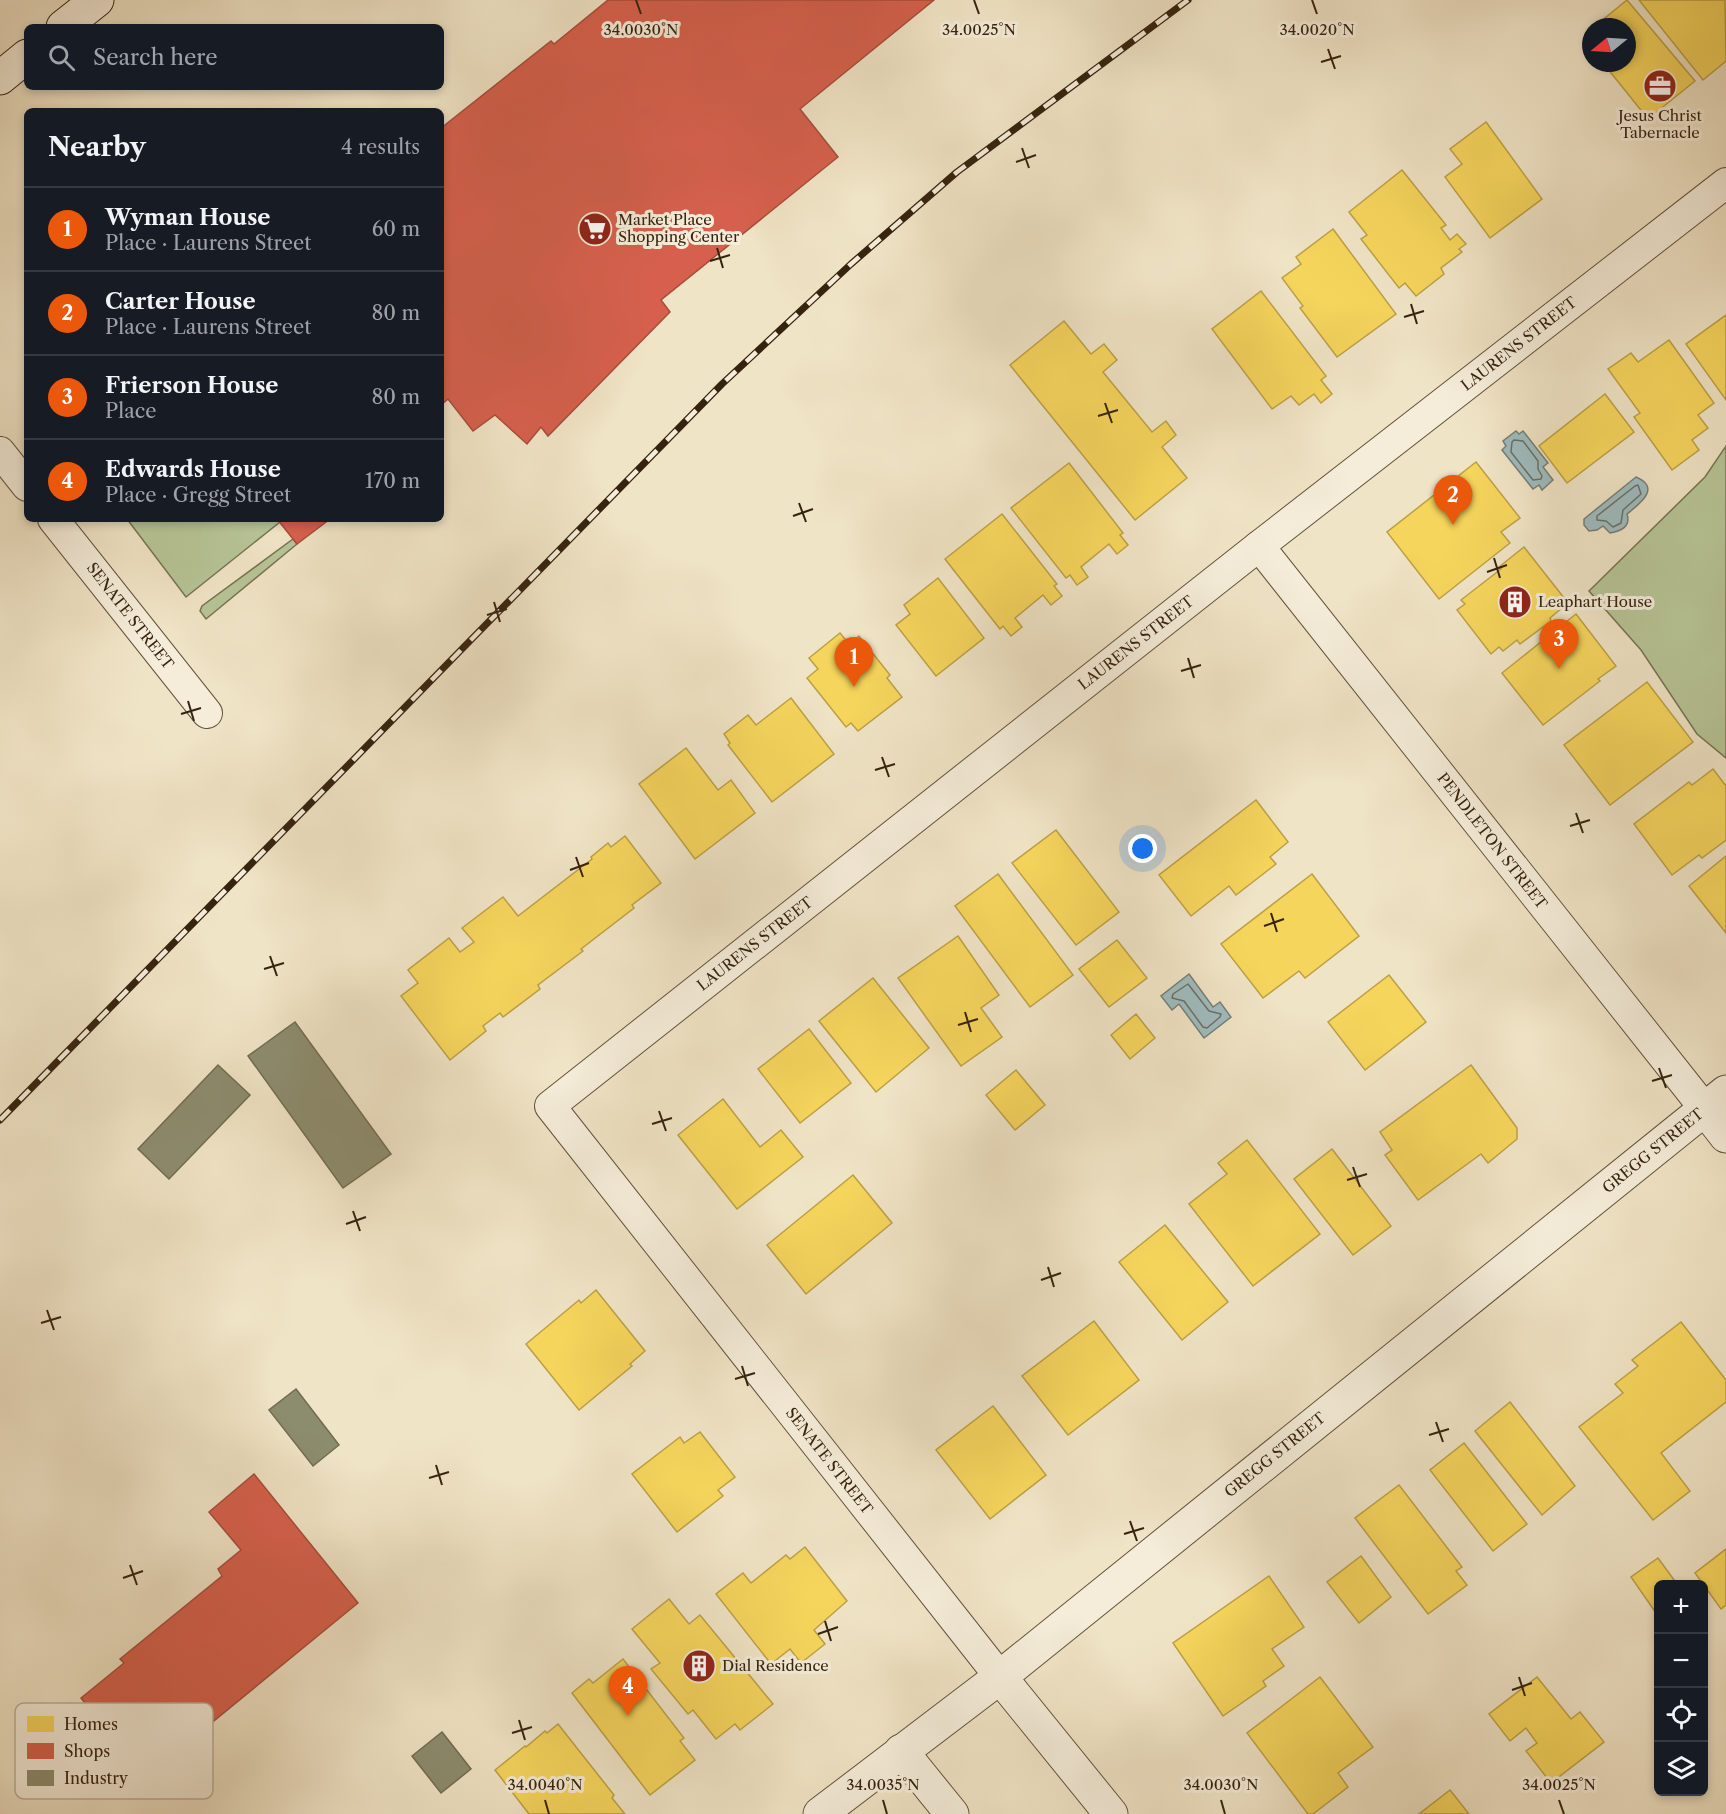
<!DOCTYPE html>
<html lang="en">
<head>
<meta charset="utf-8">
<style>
	:root { --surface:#171b24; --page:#20242c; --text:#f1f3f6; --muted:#9ea1a6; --line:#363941; --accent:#ea580c }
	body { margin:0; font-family:"Libre Caslon Text",serif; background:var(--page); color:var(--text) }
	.controls { position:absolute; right:18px; bottom:18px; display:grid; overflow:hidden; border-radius:9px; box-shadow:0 3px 9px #0003 }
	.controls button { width:54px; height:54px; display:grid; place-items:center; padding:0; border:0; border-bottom:2px solid var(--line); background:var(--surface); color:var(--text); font:30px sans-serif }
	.compass { position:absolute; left:1582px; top:18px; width:54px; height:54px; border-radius:50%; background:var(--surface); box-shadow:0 3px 9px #0003; rotate:252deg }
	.you { position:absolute; left:1143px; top:849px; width:21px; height:21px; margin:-15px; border:4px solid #fff; border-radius:50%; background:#1a73e8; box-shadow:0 0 0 9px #1a73e833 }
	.badge { display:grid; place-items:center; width:39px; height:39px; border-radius:50%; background:var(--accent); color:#fff; font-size:20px; font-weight:700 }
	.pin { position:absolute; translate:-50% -50px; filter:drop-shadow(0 2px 3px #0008) }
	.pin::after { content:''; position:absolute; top:32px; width:21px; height:18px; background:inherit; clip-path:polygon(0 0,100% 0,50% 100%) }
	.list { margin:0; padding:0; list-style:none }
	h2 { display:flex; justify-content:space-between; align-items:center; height:78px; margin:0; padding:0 24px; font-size:26px }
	h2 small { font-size:20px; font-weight:400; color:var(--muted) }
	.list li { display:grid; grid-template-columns:39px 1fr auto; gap:18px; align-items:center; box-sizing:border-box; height:84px; padding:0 24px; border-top:2px solid var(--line) }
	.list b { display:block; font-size:22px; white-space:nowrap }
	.list p { margin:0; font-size:20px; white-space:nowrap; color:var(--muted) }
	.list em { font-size:20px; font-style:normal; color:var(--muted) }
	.icon { flex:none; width:33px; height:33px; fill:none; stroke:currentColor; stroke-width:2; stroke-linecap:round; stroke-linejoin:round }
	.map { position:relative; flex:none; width:1726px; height:1814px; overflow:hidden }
	.search { position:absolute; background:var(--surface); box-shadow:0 3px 9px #0003; left:24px; top:24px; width:420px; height:66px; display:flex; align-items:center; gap:15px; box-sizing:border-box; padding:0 21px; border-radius:9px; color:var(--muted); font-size:22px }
	.panel { position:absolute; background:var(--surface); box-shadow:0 3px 9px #0003; left:24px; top:108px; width:420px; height:414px; border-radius:9px }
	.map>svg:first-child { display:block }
</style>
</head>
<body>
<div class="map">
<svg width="1726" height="1814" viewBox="0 0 1726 1814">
	<rect width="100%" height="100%" fill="#f0e4c6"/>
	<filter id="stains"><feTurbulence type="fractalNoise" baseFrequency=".00333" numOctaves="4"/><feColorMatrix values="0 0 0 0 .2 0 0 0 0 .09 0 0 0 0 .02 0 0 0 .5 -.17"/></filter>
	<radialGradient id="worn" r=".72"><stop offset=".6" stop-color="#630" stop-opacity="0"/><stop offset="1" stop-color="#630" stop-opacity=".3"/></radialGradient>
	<g fill="#b7c597" stroke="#767453" stroke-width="1.5">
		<path d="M 1726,446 L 1726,758 L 1697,734 L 1641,650 L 1589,591 L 1705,477 Z"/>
		<path d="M 127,519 L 277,519 L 280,522 L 186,597 Z"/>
		<path d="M 293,539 L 297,544 L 206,619 L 200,611 L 202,606 Z"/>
	</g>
	<g fill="#9fbcbf" stroke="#757f79" stroke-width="1.5">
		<path d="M 1516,431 L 1519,434 L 1523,431 L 1548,463 L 1543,467 L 1553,480 L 1542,490 L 1539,485 L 1533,489 L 1502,450 L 1506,446 L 1503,441 Z"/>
		<path d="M 1636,477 C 1662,488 1639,504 1627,514 C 1631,527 1621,531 1610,533 L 1603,526 L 1597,530 L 1589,531 L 1584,525 L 1584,519 Z"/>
		<path d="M 1189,974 L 1213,1007 L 1220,1002 L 1231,1017 L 1204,1038 L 1179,1004 L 1172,1010 L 1161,996 Z"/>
	</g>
	<g fill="#f6d55c" stroke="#bca045" stroke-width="1.5">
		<path d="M 1627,0 L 1695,81 L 1648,119 L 1603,63 L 1627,63 L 1627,27 L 1594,27 Z"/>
		<path d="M 1639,0 L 1725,0 L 1726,61 L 1703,80 Z"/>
		<path d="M 1591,29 L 1591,42 L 1585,34 Z"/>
		<path d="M 1486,122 L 1542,199 L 1490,238 L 1445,177 L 1462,164 L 1450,149 Z"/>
		<path d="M 1402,170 L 1446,225 L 1441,228 L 1450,240 L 1457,234 L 1466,244 L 1459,249 L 1462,252 L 1441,268 L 1444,274 L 1416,296 L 1405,283 L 1399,288 L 1361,239 L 1367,235 L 1349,212 Z"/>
		<path d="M 1333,229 L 1396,314 L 1337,357 L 1300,308 L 1303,306 L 1282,278 L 1301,264 L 1296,257 Z"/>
		<path d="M 1261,291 L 1326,376 L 1321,380 L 1332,394 L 1321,403 L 1314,394 L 1299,405 L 1291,396 L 1272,409 L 1212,329 Z"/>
		<path d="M 1726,315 L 1726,400 L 1686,344 Z"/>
		<path d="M 1064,321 L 1091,354 L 1104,344 L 1117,360 L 1103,372 L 1152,432 L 1166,421 L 1176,435 L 1162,447 L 1187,478 L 1135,520 L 1010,365 Z"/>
		<path d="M 1669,340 L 1714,403 L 1698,415 L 1708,428 L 1692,440 L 1699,450 L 1672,470 L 1634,417 L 1640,413 L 1608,369 L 1631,353 L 1638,362 Z"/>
		<path d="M 1605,394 L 1634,432 L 1567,483 L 1539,446 Z"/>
		<path d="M 1476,462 L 1520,518 L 1501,532 L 1510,543 L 1439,599 L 1387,532 Z"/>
		<path d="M 1069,463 L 1123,533 L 1120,535 L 1128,545 L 1117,554 L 1109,544 L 1081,567 L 1088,577 L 1077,585 L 1070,575 L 1066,578 L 1011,508 Z"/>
		<path d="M 1002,514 L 1057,584 L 1054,586 L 1062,596 L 1051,605 L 1043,595 L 1015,618 L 1022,627 L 1011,636 L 1003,626 L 1000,629 L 945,559 Z"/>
		<path d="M 1524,547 L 1568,603 L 1550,618 L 1551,621 L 1520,644 L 1517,640 L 1503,651 L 1499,647 L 1491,654 L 1457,610 L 1465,604 L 1461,600 L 1501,569 L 1499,567 Z"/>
		<path d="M 938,578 L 984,638 L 936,676 L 896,625 L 910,614 L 904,605 Z"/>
		<path d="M 1576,614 L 1616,666 L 1598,679 L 1600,681 L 1543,725 L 1502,673 Z"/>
		<path d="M 840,633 L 849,644 L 859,636 L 890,675 L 887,678 L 902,697 L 858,731 L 851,723 L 846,727 L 807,678 L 818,669 L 809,658 Z"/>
		<path d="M 1647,682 L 1693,742 L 1610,805 L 1564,745 Z"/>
		<path d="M 791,698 L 834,754 L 772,802 L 728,745 L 730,743 L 724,734 L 748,715 L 756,725 Z"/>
		<path d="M 686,748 L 718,790 L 731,780 L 755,813 L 695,859 L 639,784 Z"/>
		<path d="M 1713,769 L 1726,786 L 1726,840 L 1702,858 L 1699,855 L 1672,875 L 1634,824 L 1689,782 L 1692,785 Z"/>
		<path d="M 1256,800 L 1288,842 L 1270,857 L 1276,864 L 1236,895 L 1229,886 L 1191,916 L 1159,875 Z"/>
		<path d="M 1056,830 L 1119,912 L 1076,945 L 1012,863 Z"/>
		<path d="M 625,836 L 661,883 L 632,905 L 634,908 L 581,949 L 583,951 L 538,985 L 540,989 L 503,1017 L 500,1013 L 483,1026 L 486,1031 L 450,1060 L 401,996 L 418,983 L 408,970 L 449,938 L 460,952 L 474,942 L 462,928 L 503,897 L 518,916 L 592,859 L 591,857 L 608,843 L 611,847 Z"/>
		<path d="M 1726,856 L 1726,933 L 1689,886 Z"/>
		<path d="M 998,874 L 1073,975 L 1030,1007 L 955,906 Z"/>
		<path d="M 1312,874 L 1359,936 L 1305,978 L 1299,971 L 1263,998 L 1221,944 Z"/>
		<path d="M 958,936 L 999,995 L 981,1008 L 1002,1037 L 961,1066 L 898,978 Z"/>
		<path d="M 1117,940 L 1147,978 L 1109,1007 L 1079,969 Z"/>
		<path d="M 1389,975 L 1426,1022 L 1365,1070 L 1328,1022 Z"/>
		<path d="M 873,978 L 929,1048 L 876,1092 L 819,1021 Z"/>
		<path d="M 1136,1014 L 1155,1038 L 1130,1059 L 1111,1035 Z"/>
		<path d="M 809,1029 L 851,1083 L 800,1123 L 758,1069 Z"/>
		<path d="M 1471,1065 L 1517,1128 L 1517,1139 L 1488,1163 L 1481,1154 L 1418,1200 L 1385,1155 L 1392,1150 L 1380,1132 Z"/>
		<path d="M 1016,1070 L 1045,1105 L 1015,1130 L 986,1095 Z"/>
		<path d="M 723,1099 L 760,1147 L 781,1130 L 803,1157 L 737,1209 L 678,1135 Z"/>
		<path d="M 1247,1140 L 1320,1234 L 1253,1286 L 1189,1204 L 1227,1174 L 1218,1163 Z"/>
		<path d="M 1332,1149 L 1391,1226 L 1353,1255 L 1294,1179 Z"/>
		<path d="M 853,1175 L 892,1223 L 806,1294 L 767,1245 Z"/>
		<path d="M 1165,1225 L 1228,1302 L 1182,1340 L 1119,1262 Z"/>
		<path d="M 596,1290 L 645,1351 L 630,1364 L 632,1366 L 579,1410 L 526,1344 L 579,1300 L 581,1303 Z"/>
		<path d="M 1094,1321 L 1139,1380 L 1068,1435 L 1022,1376 Z"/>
		<path d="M 1681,1322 L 1726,1380 L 1726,1402 L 1661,1453 L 1690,1491 L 1653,1520 L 1579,1427 L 1623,1393 L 1615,1384 L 1638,1366 L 1632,1360 Z"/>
		<path d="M 1510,1402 L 1575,1486 L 1542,1515 L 1475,1431 Z"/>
		<path d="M 993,1406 L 1046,1475 L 990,1519 L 936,1450 Z"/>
		<path d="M 700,1432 L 735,1477 L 718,1490 L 723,1496 L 677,1532 L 632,1474 L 680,1437 L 684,1443 Z"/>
		<path d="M 1464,1443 L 1527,1524 L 1493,1551 L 1430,1470 Z"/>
		<path d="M 1399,1485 L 1462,1567 L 1456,1571 L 1467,1585 L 1428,1614 L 1355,1518 Z"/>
		<path d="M 805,1547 L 847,1601 L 814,1630 L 825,1644 L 801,1663 L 790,1649 L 771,1664 L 716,1594 L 743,1573 L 751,1583 L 786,1555 L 790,1559 Z"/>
		<path d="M 1726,1549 L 1726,1605 L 1721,1609 L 1695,1573 Z"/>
		<path d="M 1361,1556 L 1391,1597 L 1359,1623 L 1327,1582 Z"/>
		<path d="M 1658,1558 L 1677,1584 L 1658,1584 L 1658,1611 L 1656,1613 L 1631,1577 Z"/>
		<path d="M 1269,1576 L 1304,1627 L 1272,1649 L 1284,1666 L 1263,1681 L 1266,1686 L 1223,1716 L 1173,1643 Z"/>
		<path d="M 669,1599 L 689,1624 L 700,1615 L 773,1704 L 740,1730 L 735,1724 L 716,1739 L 693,1710 L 688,1714 L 651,1669 L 660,1663 L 632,1629 Z"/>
		<path d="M 623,1659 L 684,1738 L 680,1741 L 695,1760 L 650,1795 L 572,1693 L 589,1679 L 593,1683 Z"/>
		<path d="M 1320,1677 L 1373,1747 L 1338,1773 L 1348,1787 L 1313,1814 L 1308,1814 L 1247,1733 Z"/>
		<path d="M 1537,1677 L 1571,1719 L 1580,1712 L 1604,1742 L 1551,1783 L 1526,1751 L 1537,1743 L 1526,1728 L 1510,1741 L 1489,1714 Z"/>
		<path d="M 558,1724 L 614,1795 L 612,1798 L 625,1814 L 529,1814 L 495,1770 L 525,1746 L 526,1747 L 545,1731 L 547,1733 Z"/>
		<path d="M 1450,1790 L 1469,1814 L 1419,1814 Z"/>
	</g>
	<g fill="#d6604d" stroke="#a64e3a" stroke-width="1.5">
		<path d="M 608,0 L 934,0 L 800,109 L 838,157 L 661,300 L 670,312 L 548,436 L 541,427 L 527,444 L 495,415 L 473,431 L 448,399 L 441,405 L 441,128 L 551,41 L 554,44 Z"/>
		<path d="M 277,519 L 330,519 L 297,544 Z"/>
		<path d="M 254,1474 L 358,1603 L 138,1783 L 118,1759 L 114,1762 L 97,1742 L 109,1733 L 81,1698 L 124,1663 L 120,1659 L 222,1576 L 218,1569 L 241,1550 L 209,1512 Z"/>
	</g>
	<g fill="#8c8c6e" stroke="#726c52" stroke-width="1.5">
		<path d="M 295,1022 L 391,1154 L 343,1188 L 248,1056 Z"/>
		<path d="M 218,1065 L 250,1095 L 169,1179 L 138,1149 Z"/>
		<path d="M 296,1389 L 339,1445 L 313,1466 L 269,1410 Z"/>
		<path d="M 442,1732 L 471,1769 L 441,1793 L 412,1756 Z"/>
	</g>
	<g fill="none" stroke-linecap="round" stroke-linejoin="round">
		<g stroke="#6a7067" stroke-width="1.5">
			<path d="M 1514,440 L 1523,441 L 1538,461 L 1538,469 L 1542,476 L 1541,479 L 1533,480 L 1511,452 L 1512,442 Z"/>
			<path d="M 1638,485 L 1641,494 L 1623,510 L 1621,523 L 1613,527 L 1606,521 L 1597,520 L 1597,516 L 1635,486 Z"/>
			<path d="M 1188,984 L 1209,1011 L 1221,1014 L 1220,1017 L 1207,1028 L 1203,1027 L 1184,1001 L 1172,998 L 1173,994 Z"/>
		</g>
		<g stroke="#64533d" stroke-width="32">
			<g id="minor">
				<path d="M 0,452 L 27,486"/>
				<path d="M 53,519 L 207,713"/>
				<path d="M 1259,546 L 1705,1109"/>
				<path d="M 1000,1677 L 550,1106 L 1259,546 L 1726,183"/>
			</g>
		</g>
		<g stroke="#64533d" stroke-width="35">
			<g id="tertiary">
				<path d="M 1705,1109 L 1726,1136"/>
				<path d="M 1000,1677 L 1111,1814"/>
				<path d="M 901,1751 L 952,1814"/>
				<path d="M 820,1814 L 1000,1677 L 1726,1092"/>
			</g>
		</g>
		<g stroke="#36230f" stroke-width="35">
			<g id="secondary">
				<path d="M 63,27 L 97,0"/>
				<path d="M 0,78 L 27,56"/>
			</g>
		</g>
		<use href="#minor" stroke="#f5edda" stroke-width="30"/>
		<use href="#tertiary" stroke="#f5edda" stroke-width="33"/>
		<use href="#secondary" stroke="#f5edda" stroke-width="33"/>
		<g stroke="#36230f" stroke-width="7">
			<path id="rail" d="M 0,1120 L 722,384 L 851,264 L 957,172 L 1188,0"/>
		</g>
		<use href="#rail" stroke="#f5edda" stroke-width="4.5" stroke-dasharray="14" stroke-linecap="butt"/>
	</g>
	<path fill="none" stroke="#36230f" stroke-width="2" d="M 636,0 L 641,14M 974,0 L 979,14M 1312,0 L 1317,14M 1328,49 L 1335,69M 1321,62 L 1341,56M 1022,148 L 1029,168M 1016,162 L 1036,155M 717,248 L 723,268M 710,261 L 730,255M 1411,304 L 1417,324M 1404,317 L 1424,311M 1105,403 L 1112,423M 1098,416 L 1118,410M 799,503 L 806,522M 793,516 L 813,509M 1494,558 L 1500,578M 1487,572 L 1507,565M 494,602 L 500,622M 487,615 L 507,609M 1188,658 L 1194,678M 1181,671 L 1201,665M 188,701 L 194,721M 181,714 L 201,708M 882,757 L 889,777M 875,770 L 895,764M 1576,813 L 1583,833M 1570,826 L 1590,820M 576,857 L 583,877M 570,870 L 589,863M 1271,913 L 1277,932M 1264,926 L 1284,919M 270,956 L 277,976M 264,969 L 284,963M 965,1012 L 971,1032M 958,1025 L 978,1019M 1659,1068 L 1666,1088M 1652,1081 L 1672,1075M 659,1111 L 666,1131M 652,1124 L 672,1118M 1353,1167 L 1360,1187M 1347,1180 L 1367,1174M 353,1211 L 360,1231M 346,1224 L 366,1217M 1048,1267 L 1054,1287M 1041,1280 L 1061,1273M 47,1310 L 54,1330M 41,1323 L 61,1317M 742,1366 L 748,1386M 735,1379 L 755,1373M 1436,1422 L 1443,1442M 1429,1435 L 1449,1429M 436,1465 L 442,1485M 429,1478 L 449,1472M 1130,1521 L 1137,1541M 1124,1534 L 1144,1528M 130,1565 L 137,1585M 123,1578 L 143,1571M 825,1621 L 831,1641M 818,1634 L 838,1627M 1519,1677 L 1525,1696M 1512,1690 L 1532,1683M 519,1720 L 525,1740M 512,1733 L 532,1727M 545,1800 L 549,1814M 883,1800 L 887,1814M 1221,1800 L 1225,1814M 1559,1800 L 1564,1814"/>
	<defs>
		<g id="office-disc" transform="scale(1.725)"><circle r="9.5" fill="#8f2418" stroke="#f5edda"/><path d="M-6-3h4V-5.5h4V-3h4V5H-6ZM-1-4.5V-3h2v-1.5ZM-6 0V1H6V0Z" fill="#fff"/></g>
		<g id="supermarket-disc" transform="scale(1.725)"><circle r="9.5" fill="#8f2418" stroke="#f5edda"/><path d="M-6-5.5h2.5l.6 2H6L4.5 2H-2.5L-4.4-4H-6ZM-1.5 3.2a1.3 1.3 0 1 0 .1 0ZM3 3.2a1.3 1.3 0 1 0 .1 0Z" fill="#fff"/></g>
		<g id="building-disc" transform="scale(1.725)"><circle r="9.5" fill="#8f2418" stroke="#f5edda"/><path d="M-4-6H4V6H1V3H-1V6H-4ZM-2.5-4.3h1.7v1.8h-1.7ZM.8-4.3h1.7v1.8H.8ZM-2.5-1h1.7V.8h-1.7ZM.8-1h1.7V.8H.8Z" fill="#fff"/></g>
	</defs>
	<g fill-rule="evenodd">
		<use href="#office-disc" x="1660" y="86"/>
		<use href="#supermarket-disc" x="595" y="229"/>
		<use href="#building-disc" x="1515" y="602"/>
		<use href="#building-disc" x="699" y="1666"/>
	</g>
	<g text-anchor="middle" stroke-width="6" stroke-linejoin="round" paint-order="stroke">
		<g font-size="15" fill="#36230f" stroke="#f5edda" text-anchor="start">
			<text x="1660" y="121" text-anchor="middle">Jesus Christ<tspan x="1660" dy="17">Tabernacle</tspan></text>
			<text x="618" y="225">Market Place<tspan x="618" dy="17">Shopping Center</tspan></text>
			<text x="1538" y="607">Leaphart House</text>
			<text x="722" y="1671">Dial Residence</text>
		</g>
		<g font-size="15" fill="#36230f" stroke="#f5edda">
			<text transform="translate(1519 344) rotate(-38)" y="5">LAURENS STREET</text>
			<text transform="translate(130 616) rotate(52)" y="5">SENATE STREET</text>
			<text transform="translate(1136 643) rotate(-38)" y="5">LAURENS STREET</text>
			<text transform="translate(1492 841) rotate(52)" y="5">PENDLETON STREET</text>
			<text transform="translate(755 944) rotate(-38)" y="5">LAURENS STREET</text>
			<text transform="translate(1653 1151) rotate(-39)" y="5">GREGG STREET</text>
			<text transform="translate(1275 1455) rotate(-39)" y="5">GREGG STREET</text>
			<text transform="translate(829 1461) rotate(52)" y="5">SENATE STREET</text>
		</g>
	</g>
	<rect x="15" y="1703" width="198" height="96" rx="9" fill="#f5edda" stroke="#bcb09d" stroke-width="1.5"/>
	<rect x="27" y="1716" width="27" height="16" fill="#f6d55c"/>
	<rect x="27" y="1743" width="27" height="16" fill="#d6604d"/>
	<rect x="27" y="1770" width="27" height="16" fill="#8c8c6e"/>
	<g font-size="16" fill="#36230f">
		<text x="64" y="1730">Homes</text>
		<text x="64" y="1757">Shops</text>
		<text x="64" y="1784">Industry</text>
	</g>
	<g font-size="15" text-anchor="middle" fill="#36230f" stroke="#f5edda" stroke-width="6" stroke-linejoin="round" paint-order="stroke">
		<text x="641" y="35">34.0030°N</text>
		<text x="979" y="35">34.0025°N</text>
		<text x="1317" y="35">34.0020°N</text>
		<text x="545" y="1790">34.0040°N</text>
		<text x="883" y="1790">34.0035°N</text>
		<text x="1221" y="1790">34.0030°N</text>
		<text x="1559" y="1790">34.0025°N</text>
	</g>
	<rect width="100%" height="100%" filter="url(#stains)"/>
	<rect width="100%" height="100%" fill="url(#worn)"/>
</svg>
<div class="controls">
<button>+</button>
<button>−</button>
<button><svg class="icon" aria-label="locate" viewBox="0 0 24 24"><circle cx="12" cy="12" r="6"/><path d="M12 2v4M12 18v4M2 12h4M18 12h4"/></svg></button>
<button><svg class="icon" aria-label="layers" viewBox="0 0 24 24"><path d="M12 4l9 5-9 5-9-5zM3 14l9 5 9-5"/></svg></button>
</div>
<svg class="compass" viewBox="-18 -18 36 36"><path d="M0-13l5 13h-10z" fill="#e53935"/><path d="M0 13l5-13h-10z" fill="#9ea1a6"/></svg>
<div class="you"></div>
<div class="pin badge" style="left:854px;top:687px">1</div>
<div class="pin badge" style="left:1453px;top:525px">2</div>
<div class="pin badge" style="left:1559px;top:669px">3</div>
<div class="pin badge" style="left:628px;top:1716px">4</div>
<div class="search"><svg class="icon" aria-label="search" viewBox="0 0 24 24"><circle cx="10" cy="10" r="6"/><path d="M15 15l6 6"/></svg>Search here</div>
<section class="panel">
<h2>Nearby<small>4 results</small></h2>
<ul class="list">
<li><span class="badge">1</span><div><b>Wyman House</b><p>Place · Laurens Street</p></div><em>60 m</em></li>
<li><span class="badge">2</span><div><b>Carter House</b><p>Place · Laurens Street</p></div><em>80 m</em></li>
<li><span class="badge">3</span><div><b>Frierson House</b><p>Place</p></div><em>80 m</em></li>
<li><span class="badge">4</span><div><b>Edwards House</b><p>Place · Gregg Street</p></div><em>170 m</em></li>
</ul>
</section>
</div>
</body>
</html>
